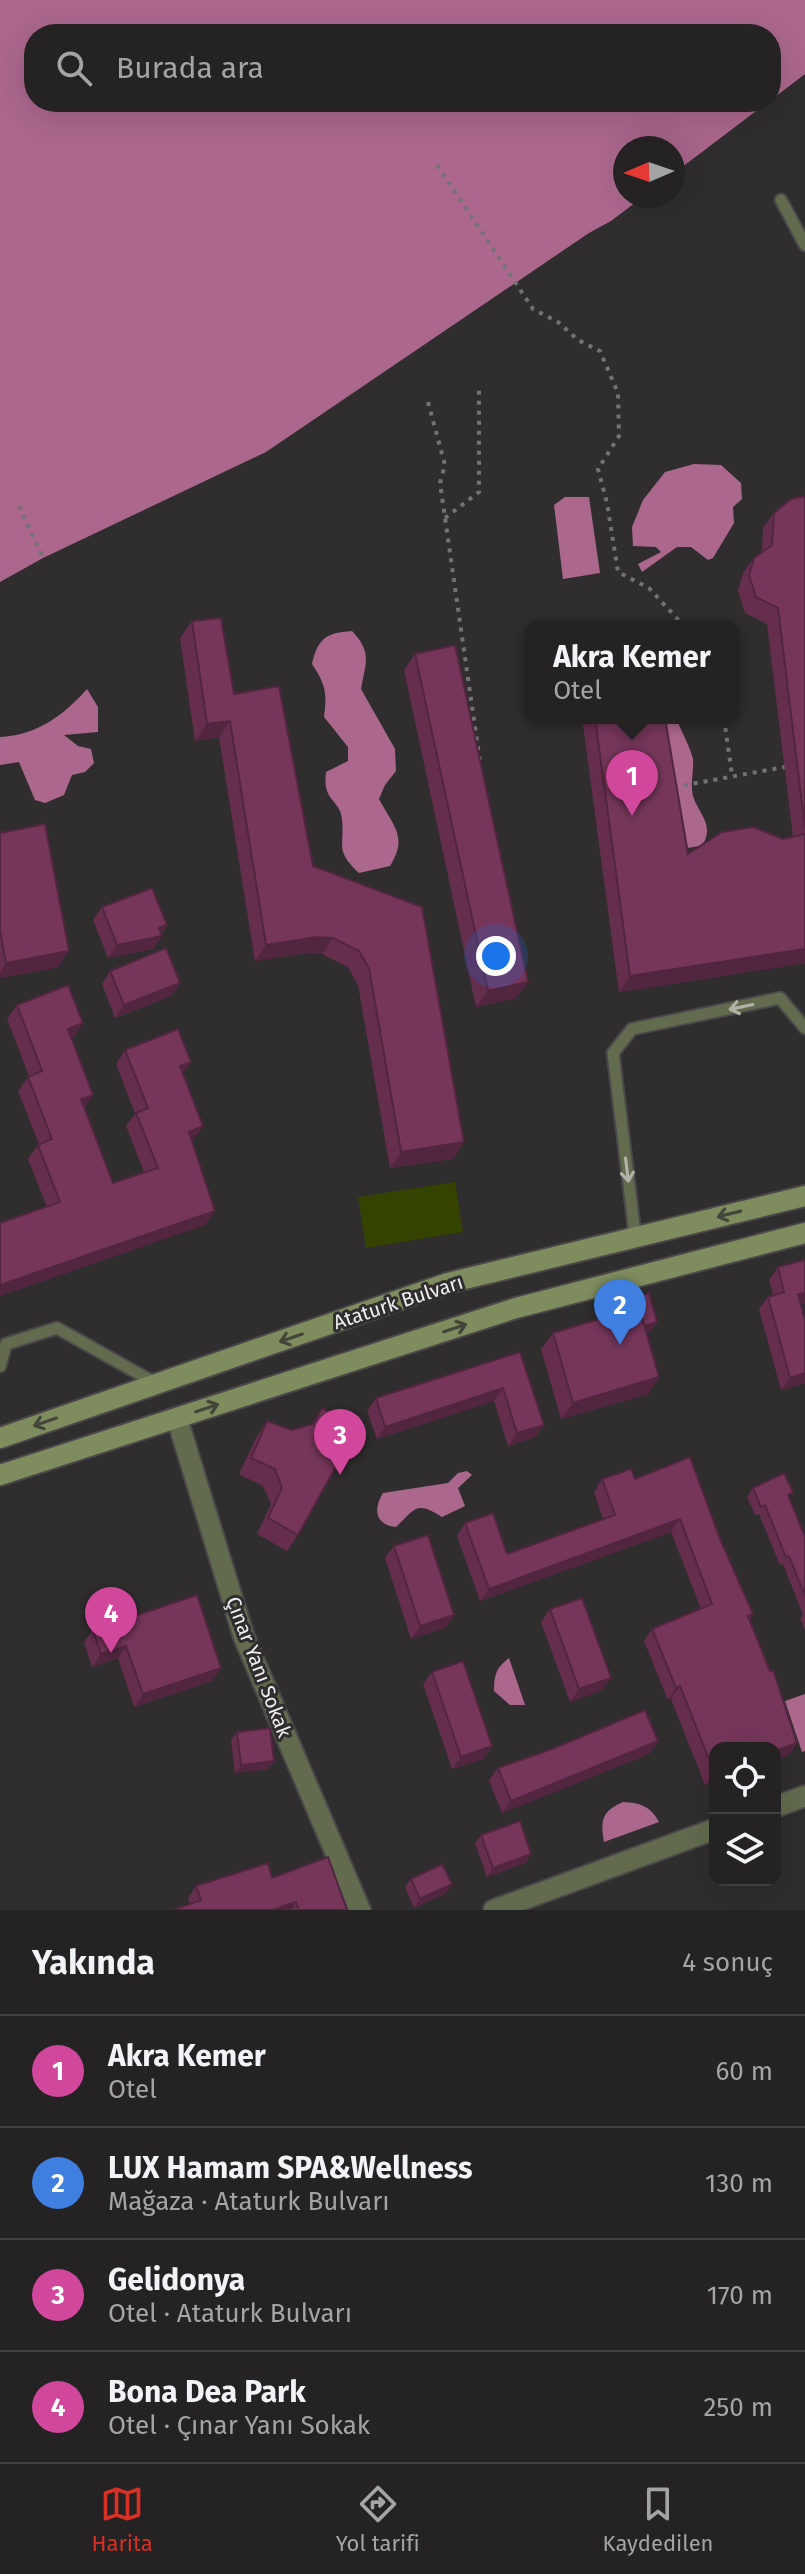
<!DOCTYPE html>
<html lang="tr">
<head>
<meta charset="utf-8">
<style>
	:root { --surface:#242223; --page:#302f30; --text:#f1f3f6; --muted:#a3a4a6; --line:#413f41; --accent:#d93025 }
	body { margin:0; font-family:"Fira Sans",sans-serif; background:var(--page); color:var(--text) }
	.controls { position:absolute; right:24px; bottom:24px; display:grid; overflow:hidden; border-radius:16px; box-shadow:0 8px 32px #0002 }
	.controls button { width:72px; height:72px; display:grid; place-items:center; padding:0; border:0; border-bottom:2px solid var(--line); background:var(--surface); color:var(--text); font:40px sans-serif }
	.compass { position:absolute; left:613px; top:136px; width:72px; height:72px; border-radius:50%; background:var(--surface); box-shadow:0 8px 32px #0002; rotate:268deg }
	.you { position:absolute; left:496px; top:956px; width:28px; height:28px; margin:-20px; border:6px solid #fff; border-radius:50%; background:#1a73e8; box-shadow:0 0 0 12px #1a73e833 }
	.badge { display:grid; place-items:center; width:52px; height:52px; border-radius:50%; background:var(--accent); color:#fff; font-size:26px; font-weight:700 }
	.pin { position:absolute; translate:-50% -66px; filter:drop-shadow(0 2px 4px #0008) }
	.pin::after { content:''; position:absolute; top:42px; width:28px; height:24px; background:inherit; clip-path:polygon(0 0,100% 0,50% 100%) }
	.popup { position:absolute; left:524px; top:620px; width:216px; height:104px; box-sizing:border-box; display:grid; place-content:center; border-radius:16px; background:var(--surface); filter:drop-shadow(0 2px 6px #0005); font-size:26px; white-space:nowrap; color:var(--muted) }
	.popup b { font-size:30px; color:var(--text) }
	.popup::after { content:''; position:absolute; left:50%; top:100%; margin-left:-16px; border:16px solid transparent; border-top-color:var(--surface) }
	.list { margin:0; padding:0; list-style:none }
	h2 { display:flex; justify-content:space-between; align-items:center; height:104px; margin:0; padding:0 32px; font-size:34px }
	h2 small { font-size:26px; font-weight:400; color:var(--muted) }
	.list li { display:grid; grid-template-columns:52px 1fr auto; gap:24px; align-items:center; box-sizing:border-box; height:112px; padding:0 32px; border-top:2px solid var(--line) }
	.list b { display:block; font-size:30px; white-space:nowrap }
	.list p { margin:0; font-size:26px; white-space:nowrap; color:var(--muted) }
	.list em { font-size:26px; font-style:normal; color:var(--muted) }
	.icon { flex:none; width:44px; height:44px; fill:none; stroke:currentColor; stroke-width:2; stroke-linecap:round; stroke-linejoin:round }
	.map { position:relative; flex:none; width:805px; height:1910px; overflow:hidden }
	.search { position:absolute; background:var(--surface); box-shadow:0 8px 32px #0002; left:24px; right:24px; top:24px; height:88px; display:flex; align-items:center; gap:20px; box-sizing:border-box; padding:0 28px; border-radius:32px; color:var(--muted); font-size:30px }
	.sheet { height:552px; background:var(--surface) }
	nav { display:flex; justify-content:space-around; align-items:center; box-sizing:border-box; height:112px; border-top:2px solid var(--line); background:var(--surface); font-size:22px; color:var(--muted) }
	nav a { display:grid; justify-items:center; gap:4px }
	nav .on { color:var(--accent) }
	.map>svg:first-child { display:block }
</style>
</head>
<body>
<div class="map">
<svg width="805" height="1910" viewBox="0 0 805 1910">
	<rect width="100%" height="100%" fill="#302d2f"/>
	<path fill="#354300" d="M 455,1182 L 463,1232 L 366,1248 L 358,1197 Z"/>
	<g fill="#ab678c">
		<path d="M 0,0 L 805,0 L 805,74 L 771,100 L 771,34 L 34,34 L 34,102 L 768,102 L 673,174 L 673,148 L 625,148 L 625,196 L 644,196 L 611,221 L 589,233 L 266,452 L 43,558 L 0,582 Z"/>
		<path d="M 694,464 L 721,465 L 741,483 L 742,499 L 733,507 L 734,523 L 713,558 L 708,560 L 691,547 L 677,547 L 642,572 L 638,564 L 661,552 L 656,547 L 633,546 L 632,527 L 643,500 L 665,472 Z"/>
		<path d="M 565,497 L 589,497 L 600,573 L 563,579 L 554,505 Z"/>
		<path d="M 352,631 C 372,652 366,662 361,689 L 395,749 L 396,771 L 385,785 L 379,799 C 394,827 408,837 390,866 L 359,873 C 334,849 345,847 342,819 C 340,799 322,802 326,772 L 348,761 L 348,747 L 324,717 C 327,693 326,685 312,664 C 318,638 326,633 352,631 Z"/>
		<path d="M 87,689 L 98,707 L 98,732 L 64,735 L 78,746 L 91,749 L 94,763 L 85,772 L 72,775 L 64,795 L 45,803 L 35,800 L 19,762 L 0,765 L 0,737 C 37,735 63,716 87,689 Z"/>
		<path d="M 660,718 L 676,718 C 681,731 690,746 693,759 C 694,772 690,783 693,796 C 697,810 711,822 706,837 C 704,847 695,847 686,848 Z"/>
		<path d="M 467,1471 L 472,1475 L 458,1488 L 465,1506 L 442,1517 C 416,1500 415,1509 396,1527 C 375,1525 373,1509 383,1493 L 448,1483 L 458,1473 Z"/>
		<path d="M 509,1658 L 525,1705 L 510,1705 L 494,1691 C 494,1675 496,1668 509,1658 Z"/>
		<path d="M 805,1694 L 805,1751 L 802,1752 L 785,1701 Z"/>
		<path d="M 623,1802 C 641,1803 650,1806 659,1822 L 604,1842 C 600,1820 602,1811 623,1802 Z"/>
	</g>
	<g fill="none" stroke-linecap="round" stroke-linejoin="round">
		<g stroke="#4b484a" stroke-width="15">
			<g id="service">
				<path d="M 781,200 L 805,245"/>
				<path d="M 633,1238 L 634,1226 L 613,1053 L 632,1029 L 780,998 L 805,1028"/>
				<path d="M 0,1366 L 6,1344 L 57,1328 L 157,1384"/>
			</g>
		</g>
		<g stroke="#4b484a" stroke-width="24">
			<g id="minor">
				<path d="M 177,1418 L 244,1637 L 360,1910"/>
				<path d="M 775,1807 L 805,1796"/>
				<path d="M 494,1910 L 715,1829"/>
			</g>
		</g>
		<g stroke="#4b484a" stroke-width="24">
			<g id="secondary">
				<path d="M 0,1438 L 448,1283 L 805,1196"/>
				<path d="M 0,1475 L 516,1308 L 805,1233"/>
			</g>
		</g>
		<g stroke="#757274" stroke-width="4" stroke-dasharray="4 6" stroke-linecap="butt">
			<path d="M 437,165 L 533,309 L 558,322 L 578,340 L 600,351 L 618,393 L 619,436 L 598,469 L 607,503 L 618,572 L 649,588 L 684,626"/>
			<path d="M 428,402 L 445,465 L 440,483 L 480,762"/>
			<path d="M 19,506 L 43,558"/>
			<path d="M 445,518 L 479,492 L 479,389"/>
			<path d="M 724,718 L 732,775"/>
			<path d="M 674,787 L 785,767"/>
		</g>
		<use href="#service" stroke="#626b4e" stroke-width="11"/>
		<use href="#minor" stroke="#626b4e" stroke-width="20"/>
		<use href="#secondary" stroke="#7f8c5e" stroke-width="20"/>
	</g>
	<g fill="#652e4d">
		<path d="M 805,496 L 805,963 L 619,992 L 582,718 L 665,718 L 688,854 L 793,837 L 767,624 L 745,613 L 738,591 L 743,573 L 754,558 L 762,552 L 763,528 L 774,513 Z"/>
		<path d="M 192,621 L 234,694 L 313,866 L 464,1142 L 453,1159 L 390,1168 L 358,985 L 348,967 L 322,954 L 306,953 L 255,961 L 219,737 L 195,741 L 180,638 Z"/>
		<path d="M 415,654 L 528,982 L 516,998 L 476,1007 L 404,670 Z"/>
		<path d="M 0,833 L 58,967 L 0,978 Z"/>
		<path d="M 102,907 L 167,925 L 153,949 L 108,958 L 93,920 Z"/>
		<path d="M 110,971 L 180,983 L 171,996 L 115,1018 L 102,984 Z"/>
		<path d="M 17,1005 L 74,1037 L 71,1038 L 93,1095 L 84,1108 L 113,1183 L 144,1172 L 126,1126 L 135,1114 L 116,1064 L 125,1050 L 183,1074 L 203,1126 L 192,1141 L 205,1225 L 47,1207 L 28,1159 L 39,1144 L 18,1091 L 29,1076 L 7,1019 Z"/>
		<path d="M 778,1267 L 805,1303 L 801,1304 L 805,1383 L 781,1390 L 759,1309 L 768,1297 L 773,1295 L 769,1280 Z"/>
		<path d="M 632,1298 L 657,1322 L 651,1331 L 646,1332 L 659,1377 L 648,1394 L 561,1419 L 541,1349 L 553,1333 L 627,1311 L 626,1307 Z"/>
		<path d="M 520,1352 L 544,1425 L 535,1437 L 508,1446 L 494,1401 L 377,1439 L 367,1411 L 376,1398 Z"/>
		<path d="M 322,1408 L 298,1535 L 287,1551 L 257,1534 L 271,1504 L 263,1486 L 239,1474 L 256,1438 L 267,1421 L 292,1430 L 311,1424 Z"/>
		<path d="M 602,1479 L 635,1479 L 720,1539 L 753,1614 L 749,1620 L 789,1755 L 705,1785 L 671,1699 L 668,1700 L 644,1641 L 652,1629 L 701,1609 L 671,1532 L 480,1601 L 457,1536 L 465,1523 L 507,1554 L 603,1519 L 594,1492 Z"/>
		<path d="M 753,1488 L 789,1498 L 805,1537 L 805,1630 L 800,1618 L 803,1615 L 783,1564 L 780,1565 L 759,1514 L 755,1515 L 747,1497 Z"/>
		<path d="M 394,1546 L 454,1615 L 445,1628 L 411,1639 L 385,1558 Z"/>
		<path d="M 550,1609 L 602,1690 L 570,1702 L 541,1622 Z"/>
		<path d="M 93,1630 L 221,1668 L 212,1681 L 134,1707 L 118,1658 L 92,1667 L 84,1642 Z"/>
		<path d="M 432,1672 L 492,1746 L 483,1759 L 452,1769 L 423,1684 Z"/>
		<path d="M 237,1732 L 274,1761 L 268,1769 L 235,1773 L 231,1740 Z"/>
		<path d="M 658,1741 L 649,1754 L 502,1813 L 489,1780 L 498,1768 Z"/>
		<path d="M 481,1835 L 531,1854 L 525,1863 L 487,1877 L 475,1843 Z"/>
		<path d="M 272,1878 L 347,1910 L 173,1910 L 190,1904 L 188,1898 L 196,1886 Z"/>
		<path d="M 411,1879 L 446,1893 L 414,1908 L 405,1887 Z"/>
	</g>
	<g fill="#52263f">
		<path d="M 230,721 L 219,737 L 195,741 L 207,724 Z"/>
		<path d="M 167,925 L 158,937 L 162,936 L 153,949 L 108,958 L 117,945 Z"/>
		<path d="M 317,937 L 333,938 L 322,954 L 306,953 L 255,961 L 266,945 Z"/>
		<path d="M 805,949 L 805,963 L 619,992 L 630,976 Z"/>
		<path d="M 69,951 L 58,967 L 0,978 L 0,972 L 6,963 Z"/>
		<path d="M 528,982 L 516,998 L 476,1007 L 488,991 Z"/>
		<path d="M 180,983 L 171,996 L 115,1018 L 124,1005 Z"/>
		<path d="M 83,1023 L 74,1037 L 58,1043 L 68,1029 Z"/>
		<path d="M 191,1062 L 181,1076 L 180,1066 Z"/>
		<path d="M 93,1095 L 83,1109 L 81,1099 Z"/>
		<path d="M 203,1126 L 193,1140 L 179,1146 L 189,1132 Z"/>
		<path d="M 464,1142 L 453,1159 L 390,1168 L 401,1152 Z"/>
		<path d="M 215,1211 L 205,1225 L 0,1296 L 0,1285 Z"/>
		<path d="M 805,1293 L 805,1303 L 789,1307 L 798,1294 Z"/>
		<path d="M 657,1322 L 651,1331 L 634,1336 L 640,1327 Z"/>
		<path d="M 805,1373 L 805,1383 L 781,1390 L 790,1378 Z"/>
		<path d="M 659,1377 L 648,1394 L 561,1419 L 573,1403 Z"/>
		<path d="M 503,1388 L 494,1401 L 377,1439 L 385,1427 Z"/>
		<path d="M 544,1425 L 535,1437 L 508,1446 L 517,1433 Z"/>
		<path d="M 680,1519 L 671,1532 L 480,1601 L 489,1589 Z"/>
		<path d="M 454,1615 L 445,1628 L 411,1639 L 420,1626 Z"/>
		<path d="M 126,1646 L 118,1658 L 92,1667 L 101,1654 Z"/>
		<path d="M 221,1668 L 212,1681 L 134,1707 L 143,1694 Z"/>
		<path d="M 611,1678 L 602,1690 L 570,1702 L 579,1689 Z"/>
		<path d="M 680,1686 L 671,1699 L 668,1700 L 676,1688 Z"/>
		<path d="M 658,1741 L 649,1754 L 502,1813 L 511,1801 Z"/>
		<path d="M 797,1743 L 789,1755 L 775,1760 L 775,1751 Z"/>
		<path d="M 492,1746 L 483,1759 L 452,1769 L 461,1757 Z"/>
		<path d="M 274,1761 L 268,1769 L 235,1773 L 241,1765 Z"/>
		<path d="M 714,1772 L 715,1772 L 715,1781 L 705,1785 Z"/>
		<path d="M 531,1854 L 525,1863 L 487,1877 L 493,1868 Z"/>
		<path d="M 452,1884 L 446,1893 L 414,1908 L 420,1899 Z"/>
		<path d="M 296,1902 L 291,1910 L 272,1910 Z"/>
	</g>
	<g fill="#75365a" stroke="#52263f" stroke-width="2">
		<path d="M 805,496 L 805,828 L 778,608 L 756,597 L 749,575 L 754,558 L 772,545 L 774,513 L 791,499 Z"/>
		<path d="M 221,618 L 234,694 L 279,686 L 313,866 L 422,907 L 464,1142 L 401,1152 L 369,968 L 359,951 L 333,938 L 317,937 L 266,945 L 230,721 L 207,724 L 192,621 Z"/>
		<path d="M 455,645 L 528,982 L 488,991 L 415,654 Z"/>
		<path d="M 595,718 L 665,718 L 688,854 L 722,832 L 753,827 L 783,839 L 805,834 L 805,949 L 630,976 Z"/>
		<path d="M 45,824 L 69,951 L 6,963 L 0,931 L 0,833 Z"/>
		<path d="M 152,888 L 167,925 L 159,928 L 162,936 L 117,945 L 102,907 Z"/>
		<path d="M 166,948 L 180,983 L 124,1005 L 110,971 Z"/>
		<path d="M 68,985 L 83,1023 L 68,1029 L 93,1095 L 81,1099 L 113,1183 L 158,1168 L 136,1113 L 148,1108 L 125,1050 L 178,1029 L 191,1062 L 180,1066 L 203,1126 L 189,1132 L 215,1211 L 0,1285 L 0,1223 L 60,1202 L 38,1145 L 52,1139 L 28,1077 L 42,1071 L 17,1005 Z"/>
		<path d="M 805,1260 L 805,1293 L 798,1294 L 805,1320 L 805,1373 L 790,1378 L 768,1297 L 784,1292 L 778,1267 Z"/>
		<path d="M 649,1293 L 657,1322 L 644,1326 L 639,1307 L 635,1309 L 632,1298 Z"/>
		<path d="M 639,1307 L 659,1377 L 573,1403 L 553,1333 Z"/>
		<path d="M 520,1352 L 544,1425 L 517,1433 L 503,1388 L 385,1427 L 376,1398 Z"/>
		<path d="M 322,1408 L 358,1427 L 298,1535 L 268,1518 L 282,1488 L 275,1469 L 251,1458 L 267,1421 L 292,1430 L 313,1424 Z"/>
		<path d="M 690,1457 L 720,1539 L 753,1614 L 748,1616 L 770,1671 L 773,1670 L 797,1743 L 775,1751 L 775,1748 L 715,1748 L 715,1772 L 714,1772 L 680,1686 L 676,1688 L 652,1629 L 712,1604 L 680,1519 L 489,1589 L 465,1523 L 493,1513 L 507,1554 L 615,1515 L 602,1479 L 631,1469 L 635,1479 Z"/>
		<path d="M 784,1473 L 793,1492 L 788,1495 L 805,1537 L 805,1596 L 789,1556 L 786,1557 L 765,1505 L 761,1507 L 753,1488 Z"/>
		<path d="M 428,1535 L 454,1615 L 420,1626 L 394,1546 Z"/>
		<path d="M 197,1595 L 221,1668 L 143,1694 L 126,1646 L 101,1654 L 93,1630 Z"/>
		<path d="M 582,1598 L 611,1678 L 579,1689 L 550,1609 Z"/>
		<path d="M 463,1661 L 492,1746 L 461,1757 L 432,1672 Z"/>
		<path d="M 645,1710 L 658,1741 L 511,1801 L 498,1768 L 552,1749 Z"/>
		<path d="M 270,1728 L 274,1761 L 241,1765 L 237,1732 Z"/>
		<path d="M 520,1821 L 531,1854 L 493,1868 L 481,1835 Z"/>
		<path d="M 328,1857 L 347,1910 L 299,1910 L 296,1902 L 272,1910 L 173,1910 L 201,1900 L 196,1886 L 268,1863 L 272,1878 Z"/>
		<path d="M 442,1864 L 452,1884 L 420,1899 L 411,1879 Z"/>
	</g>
	<defs><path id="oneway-shaft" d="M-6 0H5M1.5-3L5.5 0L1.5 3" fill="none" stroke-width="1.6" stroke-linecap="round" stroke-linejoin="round" transform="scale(2)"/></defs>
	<g stroke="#b0b3a7">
		<use href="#oneway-shaft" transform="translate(741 1007) rotate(168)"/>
		<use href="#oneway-shaft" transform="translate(627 1170) rotate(83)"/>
	</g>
	<g stroke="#44453b">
		<use href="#oneway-shaft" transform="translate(729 1214) rotate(166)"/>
		<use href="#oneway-shaft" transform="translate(455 1328) rotate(-18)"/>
		<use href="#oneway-shaft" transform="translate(291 1338) rotate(161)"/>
		<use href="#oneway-shaft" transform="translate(207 1408) rotate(-18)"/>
		<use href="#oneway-shaft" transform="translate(45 1422) rotate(161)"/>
	</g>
	<g text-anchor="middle" stroke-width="6" stroke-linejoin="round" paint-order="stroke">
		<g font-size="20" fill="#f0eeef" stroke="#302d2f">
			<text transform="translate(398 1302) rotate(-18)" y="7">Ataturk Bulvarı</text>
			<text transform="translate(259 1667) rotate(69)" y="7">Çınar Yanı Sokak</text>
		</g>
	</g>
</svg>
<div class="controls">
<button><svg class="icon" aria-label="locate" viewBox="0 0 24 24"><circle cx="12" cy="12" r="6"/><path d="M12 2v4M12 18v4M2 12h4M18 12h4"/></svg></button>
<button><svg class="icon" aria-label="layers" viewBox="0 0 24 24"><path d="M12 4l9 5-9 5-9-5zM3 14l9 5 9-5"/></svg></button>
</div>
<svg class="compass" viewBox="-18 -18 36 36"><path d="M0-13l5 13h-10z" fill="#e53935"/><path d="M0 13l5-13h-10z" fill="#a3a4a6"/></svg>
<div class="you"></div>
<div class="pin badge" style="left:632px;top:816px;background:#d1479c">1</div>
<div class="popup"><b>Akra Kemer</b>Otel</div>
<div class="pin badge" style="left:620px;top:1345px;background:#3f7fe0">2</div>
<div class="pin badge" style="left:340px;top:1475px;background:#d1479c">3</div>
<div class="pin badge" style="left:111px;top:1653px;background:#d1479c">4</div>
<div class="search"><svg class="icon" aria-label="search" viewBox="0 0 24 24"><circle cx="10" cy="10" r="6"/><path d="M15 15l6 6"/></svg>Burada ara</div>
</div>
<section class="sheet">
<h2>Yakında<small>4 sonuç</small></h2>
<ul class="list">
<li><span class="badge" style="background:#d1479c">1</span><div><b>Akra Kemer</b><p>Otel</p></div><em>60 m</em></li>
<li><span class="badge" style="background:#3f7fe0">2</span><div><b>LUX Hamam SPA&amp;Wellness</b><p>Mağaza · Ataturk Bulvarı</p></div><em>130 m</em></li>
<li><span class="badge" style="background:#d1479c">3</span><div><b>Gelidonya</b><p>Otel · Ataturk Bulvarı</p></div><em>170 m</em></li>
<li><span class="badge" style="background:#d1479c">4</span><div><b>Bona Dea Park</b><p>Otel · Çınar Yanı Sokak</p></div><em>250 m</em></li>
</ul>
</section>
<nav>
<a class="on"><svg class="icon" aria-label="map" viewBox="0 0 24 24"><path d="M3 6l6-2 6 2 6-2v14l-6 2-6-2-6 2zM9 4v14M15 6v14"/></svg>Harita</a>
<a><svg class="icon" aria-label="directions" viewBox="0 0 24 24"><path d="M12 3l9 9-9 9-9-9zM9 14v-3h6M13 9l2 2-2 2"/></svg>Yol tarifi</a>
<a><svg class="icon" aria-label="saved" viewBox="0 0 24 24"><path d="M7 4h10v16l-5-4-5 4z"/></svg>Kaydedilen</a>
</nav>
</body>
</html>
